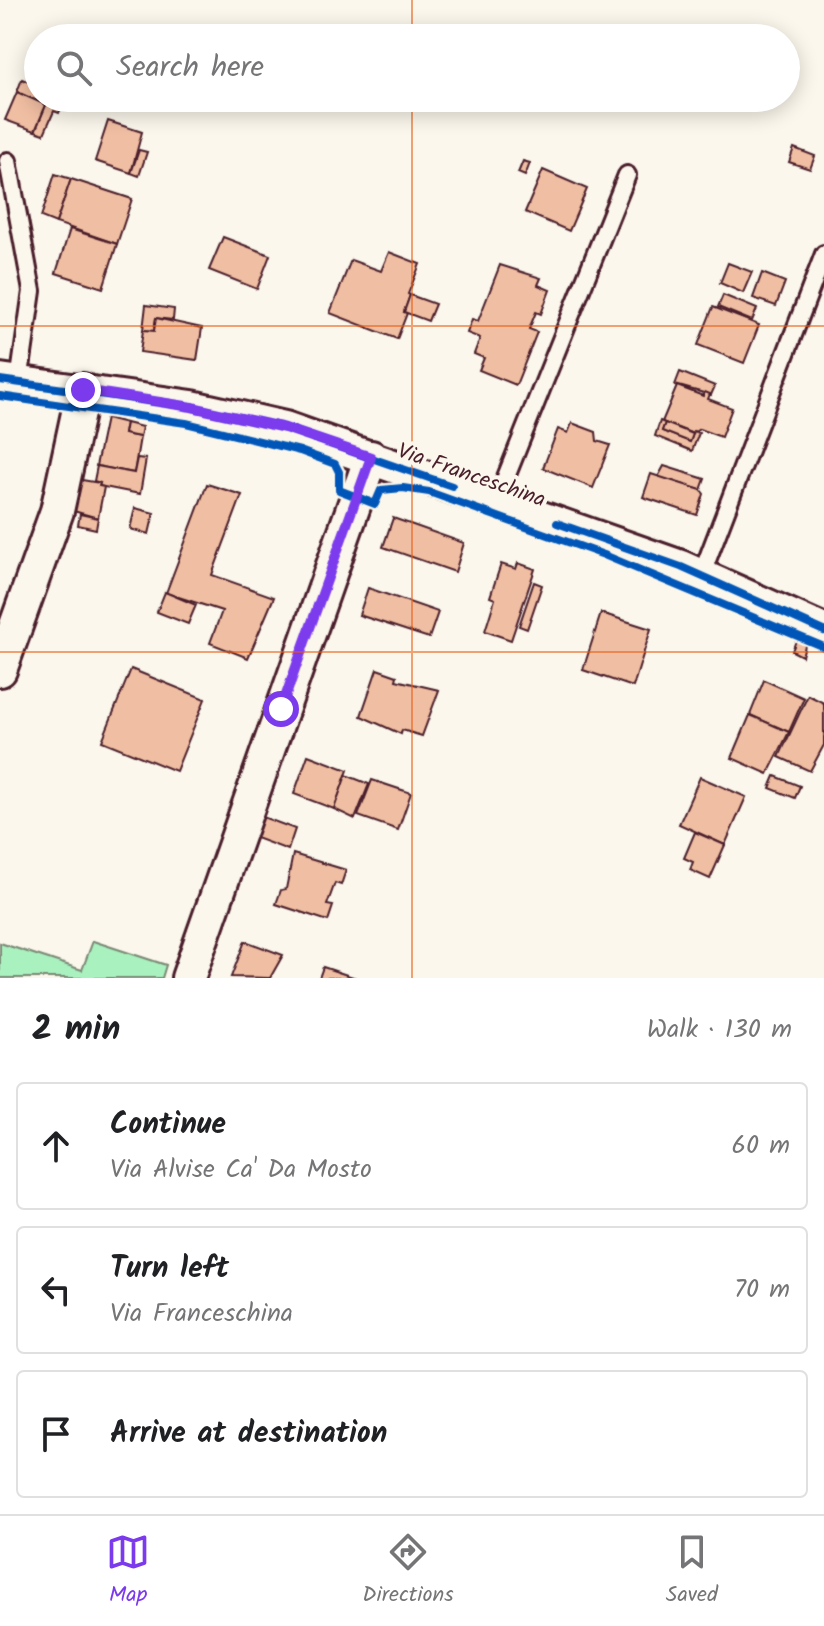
<!DOCTYPE html>
<html lang="en">
<head>
<meta charset="utf-8">
<style>
	:root { --surface:#fff; --page:#f2f2f2; --text:#202124; --muted:#757577; --line:#e0e0e0; --accent:#7c3aed }
	body { margin:0; font-family:Kalam,sans-serif; background:var(--page); color:var(--text) }
	.stop { position:absolute; width:24px; height:24px; margin:-18px; border:6px solid #7c3aed; border-radius:50%; background:#fff }
	.stop.end { background:#7c3aed; border-color:#fff; box-shadow:0 2px 8px #0008 }
	.list { margin:0; padding:0; list-style:none }
	h2 { display:flex; justify-content:space-between; align-items:center; height:104px; margin:0; padding:0 32px; font-size:34px }
	h2 small { font-size:26px; font-weight:400; color:var(--muted) }
	.list li { display:grid; grid-template-columns:52px 1fr auto; gap:24px; align-items:center; box-sizing:border-box; height:128px; margin:0 16px 16px; padding:0 16px; border:2px solid var(--line); border-radius:8px }
	.list b { display:block; font-size:30px; white-space:nowrap }
	.list p { margin:0; font-size:26px; white-space:nowrap; color:var(--muted) }
	.list em { font-size:26px; font-style:normal; color:var(--muted) }
	.icon { flex:none; width:44px; height:44px; fill:none; stroke:currentColor; stroke-width:2; stroke-linecap:round; stroke-linejoin:round }
	.map { position:relative; flex:none; width:824px; height:978px; overflow:hidden }
	.search { position:absolute; background:var(--surface); box-shadow:0 4px 20px #0003; left:24px; right:24px; top:24px; height:88px; display:flex; align-items:center; gap:20px; box-sizing:border-box; padding:0 28px; border-radius:44px; color:var(--muted); font-size:30px }
	.sheet { height:536px; background:var(--surface) }
	nav { display:flex; justify-content:space-around; align-items:center; box-sizing:border-box; height:112px; border-top:2px solid var(--line); background:var(--surface); font-size:22px; color:var(--muted) }
	nav a { display:grid; justify-items:center; gap:4px }
	nav .on { color:var(--accent) }
	.map>svg:first-child { display:block }
</style>
</head>
<body>
<div class="map">
<svg width="824" height="978" viewBox="0 0 824 978">
	<rect width="100%" height="100%" fill="#fbf7ec"/>
	<filter id="ink" filterUnits="userSpaceOnUse"><feTurbulence type="fractalNoise" baseFrequency=".0125" numOctaves="2"/><feDisplacementMap in="SourceGraphic" scale="16" xChannelSelector="R" yChannelSelector="G"/><feConvolveMatrix kernelMatrix="1 2 1 2 8 2 1 2 1" color-interpolation-filters="sRGB"/></filter>
	<g filter="url(#ink)">
		<path fill="#a9f1be" stroke="#7a8874" stroke-width="2" d="M 93,941 L 166,965 L 162,978 L 0,978 L 0,943 L 82,970 Z"/>
		<g fill="#f0bea2" stroke="#4a1f2b" stroke-width="2">
			<path d="M 22,79 L 38,86 L 38,98 L 65,98 L 59,113 L 54,111 L 44,134 L 35,131 L 46,105 L 17,92 Z"/>
			<path d="M 17,92 L 46,105 L 35,131 L 5,120 Z"/>
			<path d="M 108,121 L 142,132 L 131,173 L 95,161 Z"/>
			<path d="M 794,148 L 815,156 L 810,169 L 789,162 Z"/>
			<path d="M 139,150 L 147,152 L 139,176 L 131,173 Z"/>
			<path d="M 523,161 L 530,163 L 525,176 L 518,173 Z"/>
			<path d="M 543,170 L 587,189 L 569,231 L 525,212 Z"/>
			<path d="M 55,174 L 71,179 L 56,223 L 41,217 Z"/>
			<path d="M 71,179 L 132,199 L 117,244 L 56,223 Z"/>
			<path d="M 70,229 L 117,244 L 103,288 L 56,273 Z"/>
			<path d="M 223,237 L 270,255 L 257,289 L 209,270 Z"/>
			<path d="M 389,252 L 420,264 L 408,294 L 410,295 L 404,312 L 407,313 L 397,339 L 330,313 L 351,260 L 381,271 Z"/>
			<path d="M 728,263 L 752,272 L 743,293 L 720,283 Z"/>
			<path d="M 500,265 L 541,278 L 538,285 L 550,290 L 541,314 L 536,312 L 529,329 L 537,332 L 516,385 L 479,370 L 484,358 L 474,354 L 480,338 L 467,333 L 472,319 L 478,321 Z"/>
			<path d="M 762,273 L 785,282 L 776,306 L 753,298 Z"/>
			<path d="M 410,295 L 435,304 L 428,321 L 404,312 Z"/>
			<path d="M 723,295 L 757,309 L 752,321 L 718,307 Z"/>
			<path d="M 146,305 L 174,309 L 173,320 L 156,318 L 154,331 L 143,330 Z"/>
			<path d="M 713,307 L 759,325 L 744,363 L 698,345 Z"/>
			<path d="M 156,318 L 202,328 L 197,360 L 140,352 L 143,330 L 154,331 Z"/>
			<path d="M 680,372 L 715,386 L 711,395 L 675,385 Z"/>
			<path d="M 677,386 L 703,396 L 705,392 L 710,394 L 708,399 L 732,408 L 721,437 L 699,429 L 693,434 L 662,422 Z"/>
			<path d="M 106,418 L 126,423 L 124,434 L 140,437 L 134,473 L 96,466 Z"/>
			<path d="M 660,421 L 665,423 L 662,431 L 690,442 L 694,431 L 699,433 L 692,451 L 655,436 Z"/>
			<path d="M 126,423 L 142,427 L 140,437 L 124,434 Z"/>
			<path d="M 572,423 L 596,432 L 597,441 L 610,445 L 593,488 L 543,468 L 558,429 L 568,433 Z"/>
			<path d="M 665,423 L 693,434 L 690,442 L 662,431 Z"/>
			<path d="M 137,458 L 146,459 L 140,494 L 99,486 L 100,483 L 94,481 L 97,466 L 134,473 Z"/>
			<path d="M 664,466 L 705,479 L 701,490 L 658,477 Z"/>
			<path d="M 651,474 L 701,490 L 704,494 L 697,515 L 643,497 Z"/>
			<path d="M 76,479 L 100,483 L 99,486 L 104,487 L 98,518 L 70,510 Z"/>
			<path d="M 207,484 L 242,495 L 212,575 L 274,597 L 248,658 L 210,643 L 222,611 L 166,593 Z"/>
			<path d="M 135,508 L 154,513 L 149,534 L 130,529 Z"/>
			<path d="M 80,514 L 98,518 L 96,529 L 78,525 Z"/>
			<path d="M 393,518 L 464,543 L 455,572 L 383,547 Z"/>
			<path d="M 518,563 L 535,569 L 511,640 L 485,631 L 495,599 L 490,597 L 501,564 L 516,569 Z"/>
			<path d="M 534,582 L 542,585 L 527,629 L 519,626 Z"/>
			<path d="M 368,588 L 438,612 L 429,638 L 359,615 Z"/>
			<path d="M 165,592 L 196,605 L 188,624 L 157,612 Z"/>
			<path d="M 601,613 L 651,629 L 633,687 L 583,670 Z"/>
			<path d="M 797,638 L 806,642 L 802,656 L 792,651 Z"/>
			<path d="M 131,669 L 205,699 L 176,771 L 102,741 Z"/>
			<path d="M 377,669 L 397,676 L 396,680 L 439,690 L 422,736 L 402,730 L 401,734 L 361,716 Z"/>
			<path d="M 764,680 L 804,698 L 789,732 L 750,715 Z"/>
			<path d="M 808,695 L 824,703 L 824,745 L 810,771 L 779,757 Z"/>
			<path d="M 750,715 L 789,732 L 768,774 L 732,758 Z"/>
			<path d="M 308,755 L 348,770 L 334,809 L 294,794 Z"/>
			<path d="M 346,775 L 369,784 L 355,819 L 334,809 Z"/>
			<path d="M 775,776 L 800,786 L 795,798 L 770,788 Z"/>
			<path d="M 700,777 L 746,797 L 725,845 L 679,824 Z"/>
			<path d="M 372,780 L 411,793 L 398,830 L 358,816 Z"/>
			<path d="M 260,816 L 295,829 L 288,850 L 253,837 Z"/>
			<path d="M 695,832 L 725,845 L 710,879 L 690,870 L 693,862 L 684,858 Z"/>
			<path d="M 293,854 L 346,870 L 341,885 L 335,883 L 327,905 L 333,906 L 328,921 L 276,904 L 281,890 L 286,889 Z"/>
			<path d="M 245,941 L 283,955 L 270,978 L 231,977 Z"/>
			<path d="M 323,967 L 356,978 L 319,978 Z"/>
		</g>
		<g fill="none" stroke-linecap="round" stroke-linejoin="round">
			<g stroke="#4a1f2b" stroke-width="22">
				<g id="service">
					<path d="M 8,161 L 32,291 L 19,382"/>
					<path d="M 496,502 L 627,175"/>
					<path d="M 701,576 L 824,254"/>
				</g>
			</g>
			<g stroke="#4a1f2b" stroke-width="38">
				<g id="minor">
					<path d="M 0,380 L 192,407 L 285,428 L 681,567 L 824,631"/>
					<path d="M 0,670 L 57,511 L 83,390"/>
					<path d="M 188,978 L 371,457"/>
				</g>
			</g>
			<use href="#service" stroke="#fbf7ec" stroke-width="16"/>
			<use href="#minor" stroke="#fbf7ec" stroke-width="32"/>
			<g stroke="#fbf7ec" stroke-width="13">
				<g id="cycleway">
					<path d="M 0,380 L 192,407 L 285,428 L 452,486"/>
					<path d="M 0,396 L 186,423 L 300,451 L 335,464 L 339,472 L 339,490 L 375,504 L 381,490 L 403,488 L 429,492 L 604,555 L 824,647"/>
					<path d="M 557,523 L 681,567 L 824,631"/>
				</g>
			</g>
			<use href="#cycleway" stroke="#0057b8" stroke-width="8"/>
		</g>
	</g>
	<g fill="none" stroke-linecap="round" stroke-linejoin="round" filter="url(#ink)">
		<path stroke="#7c3aed" stroke-width="10" d="M 83,390 L 192,407 L 285,428 L 371,457 L 281,709"/>
	</g>
	<path fill="none" stroke="#e8590c" stroke-width="2" stroke-opacity="0.55" d="M 412,0 L 412,38M 412,98 L 412,978M 0,326 L 824,326M 0,652 L 824,652"/>
	<g text-anchor="middle" stroke-width="8" stroke-linejoin="round" paint-order="stroke">
		<g font-size="22" fill="#4a1f2b" stroke="#fbf7ec">
			<text transform="translate(472 474) rotate(19)" y="8">Via Franceschina</text>
		</g>
	</g>
</svg>
<div class="stop" style="left:281px;top:709px"></div>
<div class="stop end" style="left:83px;top:390px"></div>
<div class="search"><svg class="icon" aria-label="search" viewBox="0 0 24 24"><circle cx="10" cy="10" r="6"/><path d="M15 15l6 6"/></svg>Search here</div>
</div>
<section class="sheet">
<h2>2 min<small>Walk · 130 m</small></h2>
<ul class="list">
<li><svg class="icon" aria-label="ahead" viewBox="0 0 24 24"><path d="M12 20V5M6 11l6-6 6 6"/></svg><div><b>Continue</b><p>Via Alvise Ca' Da Mosto</p></div><em>60 m</em></li>
<li><svg class="icon" aria-label="left" viewBox="0 0 24 24"><path d="M17 20v-9H6M10 6l-5 5 5 5"/></svg><div><b>Turn left</b><p>Via Franceschina</p></div><em>70 m</em></li>
<li><svg class="icon" aria-label="arrive" viewBox="0 0 24 24"><path d="M6 21V4h12l-3 4 3 4H6"/></svg><div><b>Arrive at destination</b></div></li>
</ul>
</section>
<nav>
<a class="on"><svg class="icon" aria-label="map" viewBox="0 0 24 24"><path d="M3 6l6-2 6 2 6-2v14l-6 2-6-2-6 2zM9 4v14M15 6v14"/></svg>Map</a>
<a><svg class="icon" aria-label="directions" viewBox="0 0 24 24"><path d="M12 3l9 9-9 9-9-9zM9 14v-3h6M13 9l2 2-2 2"/></svg>Directions</a>
<a><svg class="icon" aria-label="saved" viewBox="0 0 24 24"><path d="M7 4h10v16l-5-4-5 4z"/></svg>Saved</a>
</nav>
</body>
</html>
